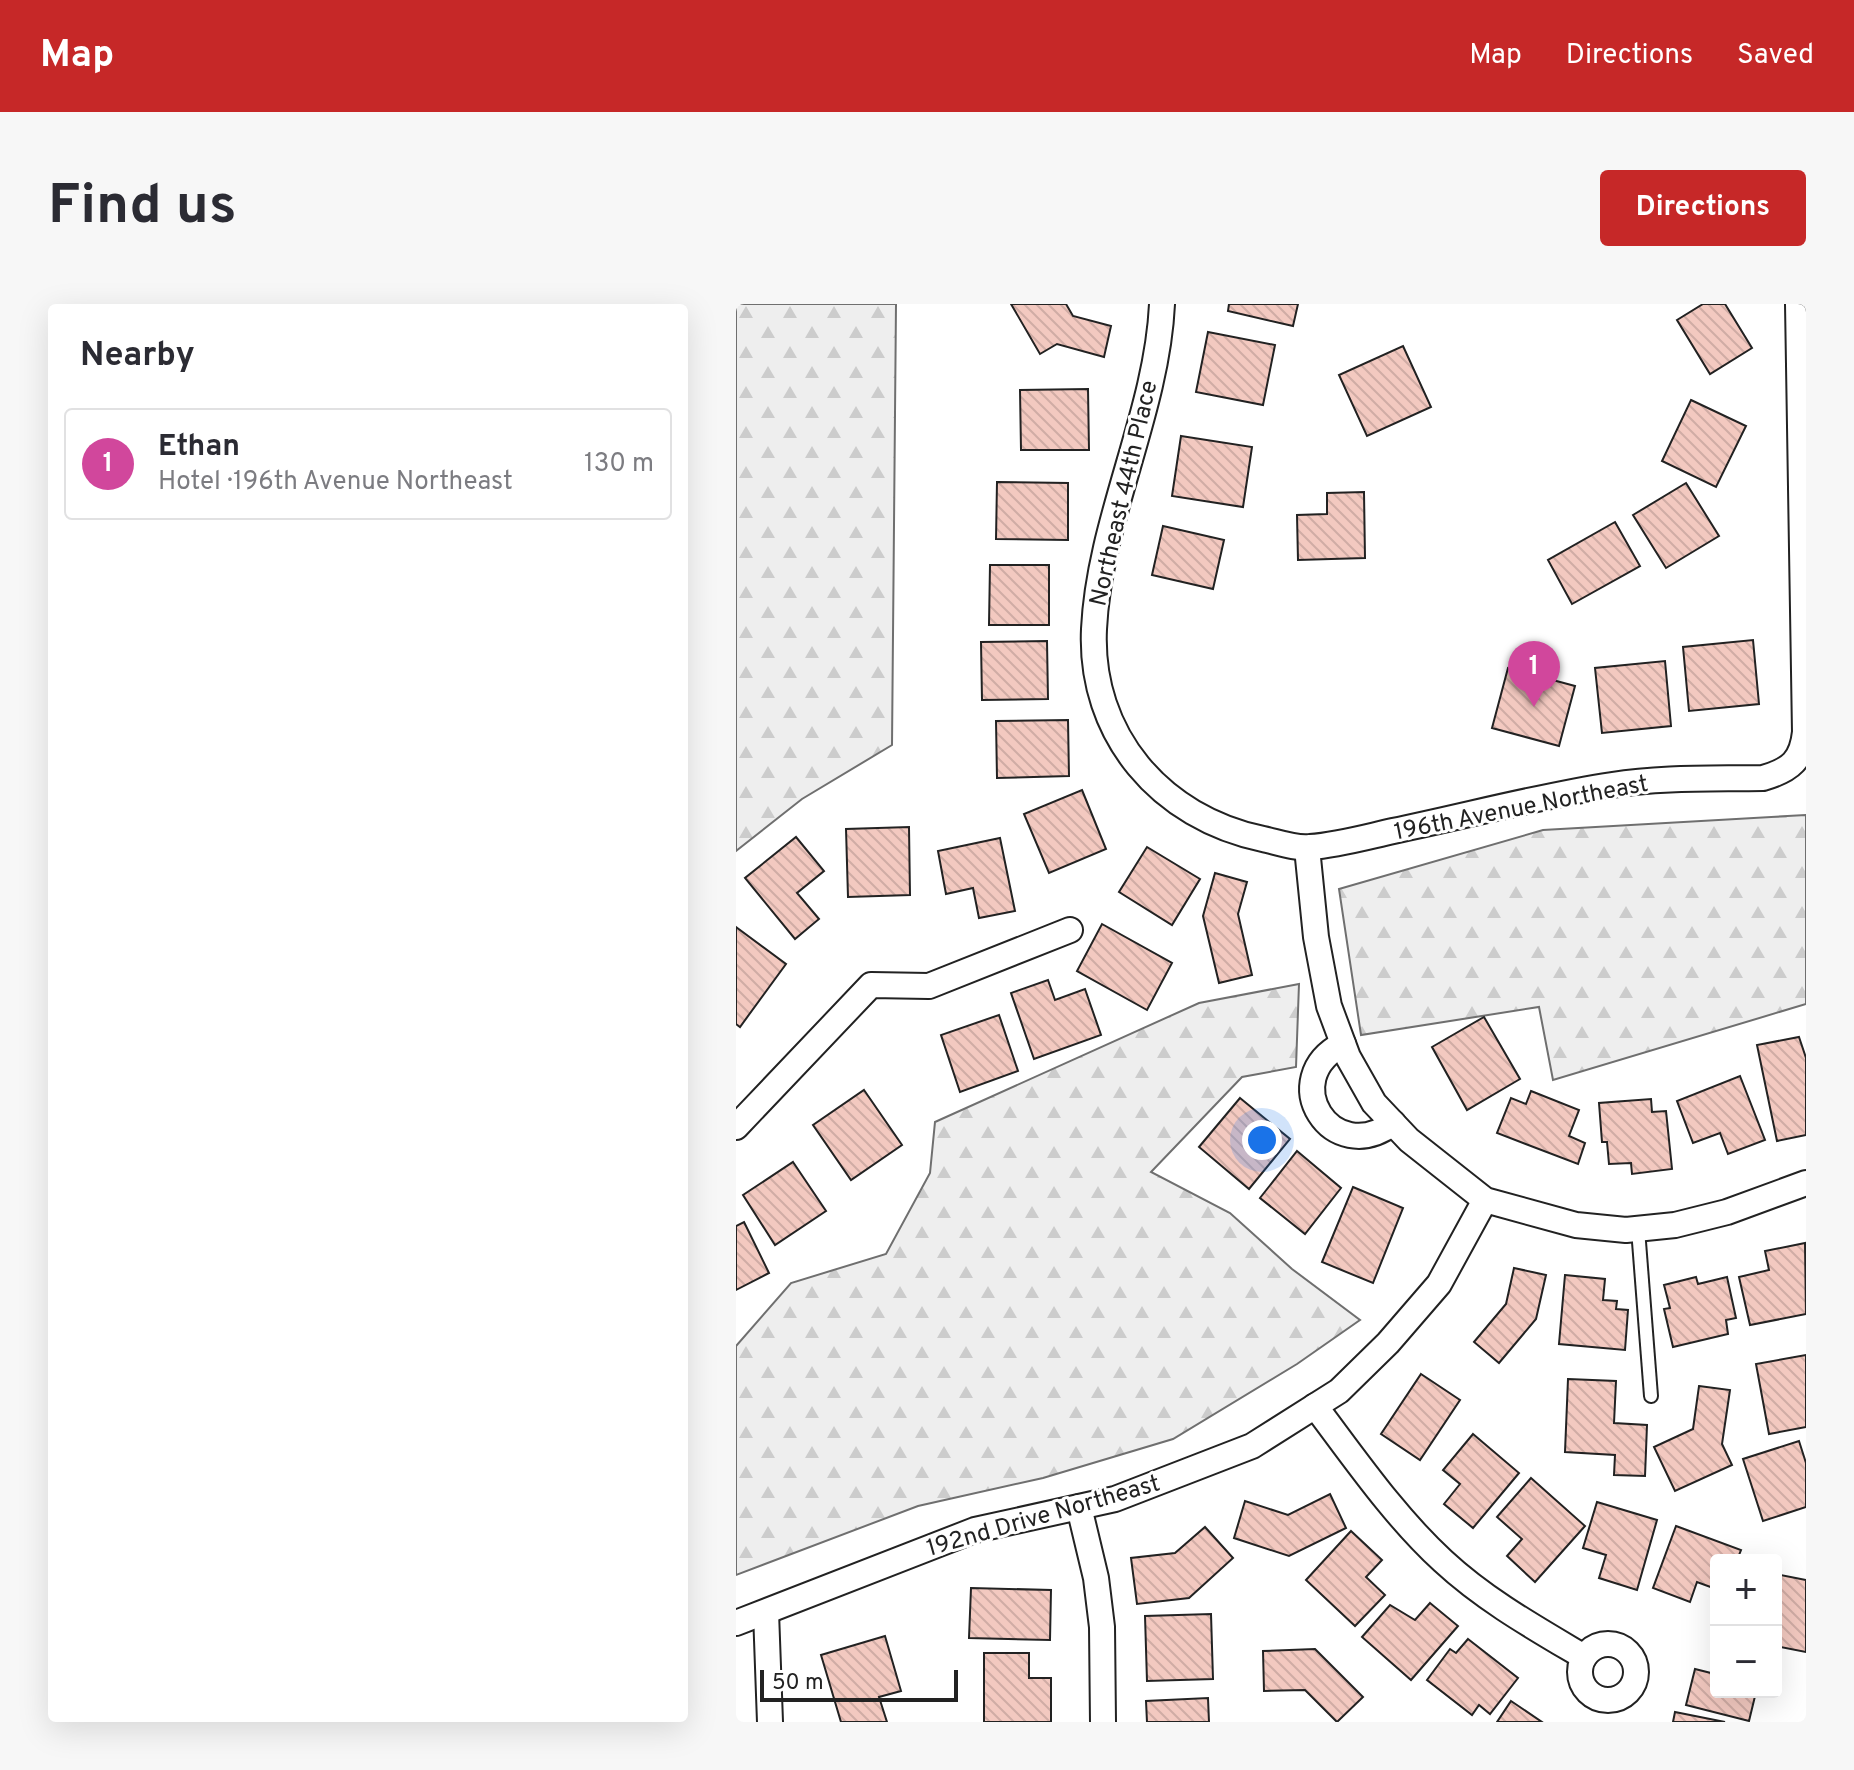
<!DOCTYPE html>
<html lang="en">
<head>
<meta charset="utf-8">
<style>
	:root { --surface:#fff; --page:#f7f7f7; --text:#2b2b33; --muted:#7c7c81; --line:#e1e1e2; --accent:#c62828 }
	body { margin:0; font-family:Overpass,sans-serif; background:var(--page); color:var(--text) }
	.controls { position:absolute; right:24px; bottom:24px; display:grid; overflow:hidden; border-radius:8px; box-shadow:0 8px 32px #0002 }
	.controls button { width:72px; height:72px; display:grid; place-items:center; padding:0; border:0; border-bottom:2px solid var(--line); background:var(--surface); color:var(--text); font:40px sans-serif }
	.scale { position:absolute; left:24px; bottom:20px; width:198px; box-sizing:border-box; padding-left:8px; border:4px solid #222; border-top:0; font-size:22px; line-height:28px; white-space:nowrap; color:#222; -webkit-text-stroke:6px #fff; paint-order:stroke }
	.you { position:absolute; left:526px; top:836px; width:28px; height:28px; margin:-20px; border:6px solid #fff; border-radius:50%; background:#1a73e8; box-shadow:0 0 0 12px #1a73e833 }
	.badge { display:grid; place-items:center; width:52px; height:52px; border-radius:50%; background:var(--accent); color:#fff; font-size:26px; font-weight:700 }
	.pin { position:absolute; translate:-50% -66px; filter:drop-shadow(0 2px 4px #0008) }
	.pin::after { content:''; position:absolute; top:42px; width:28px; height:24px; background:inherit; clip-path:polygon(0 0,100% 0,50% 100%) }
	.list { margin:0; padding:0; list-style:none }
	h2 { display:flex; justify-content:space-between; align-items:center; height:104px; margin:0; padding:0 32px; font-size:34px }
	h2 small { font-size:26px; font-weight:400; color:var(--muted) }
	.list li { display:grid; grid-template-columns:52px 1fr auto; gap:24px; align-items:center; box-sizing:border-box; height:112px; margin:0 16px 16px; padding:0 16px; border:2px solid var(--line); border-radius:8px }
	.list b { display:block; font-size:30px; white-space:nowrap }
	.list p { margin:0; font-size:26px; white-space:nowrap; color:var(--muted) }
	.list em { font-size:26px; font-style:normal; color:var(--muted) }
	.map { position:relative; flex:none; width:1070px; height:1418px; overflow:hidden; border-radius:8px }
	header { display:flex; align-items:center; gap:48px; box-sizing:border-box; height:112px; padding:0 40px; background:var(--accent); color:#fff }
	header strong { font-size:38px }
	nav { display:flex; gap:44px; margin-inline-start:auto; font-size:28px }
	.intro { display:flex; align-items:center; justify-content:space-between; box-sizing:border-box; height:192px; padding:0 48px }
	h1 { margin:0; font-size:56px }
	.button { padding:20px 36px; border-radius:8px; background:var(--accent); color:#fff; font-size:28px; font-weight:700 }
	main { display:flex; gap:48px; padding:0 48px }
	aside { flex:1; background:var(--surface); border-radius:8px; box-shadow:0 8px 32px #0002 }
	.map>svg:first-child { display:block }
</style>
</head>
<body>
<header>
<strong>Map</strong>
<nav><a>Map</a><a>Directions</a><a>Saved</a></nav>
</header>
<div class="intro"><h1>Find us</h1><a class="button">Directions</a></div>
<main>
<aside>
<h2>Nearby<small></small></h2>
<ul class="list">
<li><span class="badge" style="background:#d1479c">1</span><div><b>Ethan</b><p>Hotel · 196th Avenue Northeast</p></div><em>130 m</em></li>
</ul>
</aside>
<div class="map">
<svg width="1070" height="1418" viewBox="0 0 1070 1418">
	<defs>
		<pattern id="forest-firs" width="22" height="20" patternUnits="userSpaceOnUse" patternTransform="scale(2)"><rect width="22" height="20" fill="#eee"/><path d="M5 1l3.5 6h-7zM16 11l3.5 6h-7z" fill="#ccc"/></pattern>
		<pattern id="building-back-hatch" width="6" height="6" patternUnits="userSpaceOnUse" patternTransform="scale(2)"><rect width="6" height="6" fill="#f3c9c0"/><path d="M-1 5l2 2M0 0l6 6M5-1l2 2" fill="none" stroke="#d0aca5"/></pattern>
	</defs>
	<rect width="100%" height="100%" fill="#fff"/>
	<g fill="url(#forest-firs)" stroke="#6f6f6f" stroke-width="2">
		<path d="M 0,0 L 160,0 L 156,441 L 66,495 L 0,547 Z"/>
		<path d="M 1070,511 L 1070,700 L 817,776 L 803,703 L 625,731 L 603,585 L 807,526 Z"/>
		<path d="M 563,680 L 560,763 L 506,773 L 415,868 L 494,909 L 556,965 L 624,1016 L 561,1060 L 437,1135 L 307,1174 L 182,1202 L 0,1271 L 0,1042 L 55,979 L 150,950 L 194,869 L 199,818 L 463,699 Z"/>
	</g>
	<g fill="url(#building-back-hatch)" stroke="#222" stroke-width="2">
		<path d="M 275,0 L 330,0 L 337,12 L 375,22 L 368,53 L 321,40 L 304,50 Z"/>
		<path d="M 493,0 L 562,0 L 557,22 L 492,7 Z"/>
		<path d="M 967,0 L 989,0 L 1016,44 L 974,70 L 941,16 Z"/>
		<path d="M 472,28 L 539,41 L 527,101 L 460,88 Z"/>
		<path d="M 667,42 L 695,103 L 631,132 L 603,71 Z"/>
		<path d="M 352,85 L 353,146 L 285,146 L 284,86 Z"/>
		<path d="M 955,96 L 1010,122 L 980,183 L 926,157 Z"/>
		<path d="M 445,132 L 516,143 L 507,203 L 436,192 Z"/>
		<path d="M 261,178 L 332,179 L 332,236 L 260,235 Z"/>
		<path d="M 950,179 L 983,232 L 930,264 L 897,211 Z"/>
		<path d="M 628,188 L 629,254 L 562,256 L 561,211 L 591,210 L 591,189 Z"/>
		<path d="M 879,218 L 904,262 L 836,300 L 812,256 Z"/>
		<path d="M 427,222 L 488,236 L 477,285 L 416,271 Z"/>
		<path d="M 254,261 L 313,261 L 313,321 L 253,321 Z"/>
		<path d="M 1017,336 L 1023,400 L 953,407 L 947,343 Z"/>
		<path d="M 311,337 L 312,395 L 246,396 L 245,338 Z"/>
		<path d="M 929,357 L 935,422 L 866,429 L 859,364 Z"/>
		<path d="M 772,364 L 839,382 L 823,442 L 756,424 Z"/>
		<path d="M 332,416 L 333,472 L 261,474 L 260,417 Z"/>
		<path d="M 346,486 L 370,545 L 313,569 L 288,510 Z"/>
		<path d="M 173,523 L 174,591 L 112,593 L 110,525 Z"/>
		<path d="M 60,533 L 88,567 L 61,589 L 83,615 L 59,635 L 9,574 Z"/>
		<path d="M 264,534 L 279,607 L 243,614 L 237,584 L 210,590 L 202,547 Z"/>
		<path d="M 411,543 L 464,575 L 436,621 L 383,588 Z"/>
		<path d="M 479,569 L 511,578 L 502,610 L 516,671 L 483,679 L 467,612 Z"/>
		<path d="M 366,620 L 436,659 L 411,706 L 341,667 Z"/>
		<path d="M 0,623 L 50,660 L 4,723 L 0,720 Z"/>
		<path d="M 312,676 L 319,696 L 349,685 L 365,731 L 298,755 L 275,689 Z"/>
		<path d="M 263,711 L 282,767 L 224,788 L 205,731 Z"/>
		<path d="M 748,713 L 784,775 L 731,806 L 696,743 Z"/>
		<path d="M 1063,733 L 1070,754 L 1070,831 L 1041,837 L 1021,741 Z"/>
		<path d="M 1004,772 L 1029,836 L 992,850 L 984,829 L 957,839 L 941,797 Z"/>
		<path d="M 128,786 L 166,841 L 115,876 L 77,821 Z"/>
		<path d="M 795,787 L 843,806 L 833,832 L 849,839 L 842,860 L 761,829 L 775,794 L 790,800 Z"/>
		<path d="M 504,794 L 554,835 L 513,885 L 463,843 Z"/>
		<path d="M 915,795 L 916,808 L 930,807 L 936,865 L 896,870 L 895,859 L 873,860 L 871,838 L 866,838 L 863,799 Z"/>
		<path d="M 561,847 L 605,884 L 569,930 L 524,894 Z"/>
		<path d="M 57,858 L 90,907 L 39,941 L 7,891 Z"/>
		<path d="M 617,883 L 667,904 L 637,979 L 586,958 Z"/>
		<path d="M 8,918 L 33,969 L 0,986 L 0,922 Z"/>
		<path d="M 1069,939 L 1070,1010 L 1014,1021 L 1003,973 L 1033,966 L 1029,947 Z"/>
		<path d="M 778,964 L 810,971 L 800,1015 L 763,1059 L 738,1038 L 770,1000 Z"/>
		<path d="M 829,971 L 869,975 L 867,996 L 881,997 L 880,1005 L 892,1006 L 889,1046 L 823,1040 Z"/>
		<path d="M 960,973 L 962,980 L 991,973 L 1000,1014 L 990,1016 L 992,1030 L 937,1043 L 928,1005 L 934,1004 L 928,981 Z"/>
		<path d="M 1070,1051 L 1070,1123 L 1033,1130 L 1020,1060 Z"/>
		<path d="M 685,1070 L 724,1096 L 684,1156 L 645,1130 Z"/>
		<path d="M 832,1075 L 880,1077 L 878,1119 L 911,1121 L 909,1172 L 878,1171 L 879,1151 L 829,1148 Z"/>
		<path d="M 963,1082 L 994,1086 L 986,1140 L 996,1161 L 939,1187 L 918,1143 L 957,1125 Z"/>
		<path d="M 737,1130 L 783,1169 L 737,1224 L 708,1200 L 724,1180 L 707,1166 Z"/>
		<path d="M 1063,1137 L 1070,1159 L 1070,1203 L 1027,1217 L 1007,1155 Z"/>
		<path d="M 795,1174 L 849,1222 L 799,1278 L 771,1252 L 786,1235 L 761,1213 Z"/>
		<path d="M 594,1190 L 610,1224 L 553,1252 L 498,1234 L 509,1197 L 552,1211 Z"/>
		<path d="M 861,1198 L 921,1216 L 901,1286 L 863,1274 L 870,1251 L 847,1244 Z"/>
		<path d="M 940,1222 L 1005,1246 L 1001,1256 L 980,1256 L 980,1285 L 961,1278 L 954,1298 L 917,1284 Z"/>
		<path d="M 469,1223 L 497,1254 L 453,1294 L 401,1300 L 395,1254 L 439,1249 Z"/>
		<path d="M 615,1227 L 646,1256 L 630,1273 L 649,1291 L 619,1322 L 570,1276 Z"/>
		<path d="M 1040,1270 L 1070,1276 L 1070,1348 L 1040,1342 Z"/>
		<path d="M 235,1284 L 315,1286 L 314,1336 L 233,1334 Z"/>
		<path d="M 694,1299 L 722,1322 L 675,1376 L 626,1333 L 654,1301 L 679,1316 Z"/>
		<path d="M 475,1310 L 477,1375 L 411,1377 L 409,1312 Z"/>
		<path d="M 149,1332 L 165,1387 L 143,1393 L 151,1418 L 105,1418 L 85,1351 Z"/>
		<path d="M 732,1335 L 782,1374 L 754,1410 L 743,1401 L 736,1411 L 691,1376 L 714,1345 L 720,1349 Z"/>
		<path d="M 579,1345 L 627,1393 L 601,1418 L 569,1386 L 528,1387 L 527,1347 Z"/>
		<path d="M 248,1349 L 293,1349 L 293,1374 L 315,1374 L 315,1418 L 248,1418 Z"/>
		<path d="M 980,1351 L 980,1388 L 1020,1388 L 1013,1417 L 950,1401 L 959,1365 L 975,1369 Z"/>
		<path d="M 472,1394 L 473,1418 L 411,1418 L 410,1397 Z"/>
		<path d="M 775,1397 L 806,1418 L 761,1418 Z"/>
		<path d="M 939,1408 L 989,1418 L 937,1418 Z"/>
	</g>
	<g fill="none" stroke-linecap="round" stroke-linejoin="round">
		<g stroke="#222" stroke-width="16">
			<path id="service" d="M 902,925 L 915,1092"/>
		</g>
		<g stroke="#222" stroke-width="28">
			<g id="minor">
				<path d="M 426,0 C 421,109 363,216 358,325 C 353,431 425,514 527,535 C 541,538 560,545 574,543 C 602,541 630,533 657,527 C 730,512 803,492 876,481 C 926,473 977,475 1027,474 C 1055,466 1066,456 1069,428 L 1062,0"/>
				<path d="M 571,544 L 580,633 L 593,702 L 612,753 L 638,799 L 673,836 L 749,896 L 840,921 L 890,926 L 939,921 L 991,908 L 1070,879"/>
				<path d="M 607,740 C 539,775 596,865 657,819"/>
				<path d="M 0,823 L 135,681 L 193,682 L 334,626"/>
				<path d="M 579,1102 C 619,1155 658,1212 707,1257 C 749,1296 799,1324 848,1353"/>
				<path d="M 343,1203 L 360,1274 L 366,1323 L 367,1418"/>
				<path d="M 30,1308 L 34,1418"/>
				<path d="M 0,1319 L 239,1226 L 379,1195 L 516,1142 L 603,1087 L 652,1039 L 703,980 L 749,896"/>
				<circle cx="872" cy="1368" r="28"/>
			</g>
		</g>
		<use href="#service" stroke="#fff" stroke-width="12"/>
		<use href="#minor" stroke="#fff" stroke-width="24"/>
	</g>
	<g text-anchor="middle" stroke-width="6" stroke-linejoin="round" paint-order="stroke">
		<g font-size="24" fill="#222" stroke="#fff">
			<text transform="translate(387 189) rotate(-77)" y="8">Northeast 44th Place</text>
			<text transform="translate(785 503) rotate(-11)" y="8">196th Avenue Northeast</text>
			<text transform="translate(307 1211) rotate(-16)" y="8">192nd Drive Northeast</text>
		</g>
	</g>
</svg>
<div class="controls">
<button>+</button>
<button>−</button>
</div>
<div class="scale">50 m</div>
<div class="you"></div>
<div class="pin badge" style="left:798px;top:403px;background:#d1479c">1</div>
</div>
</main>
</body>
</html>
